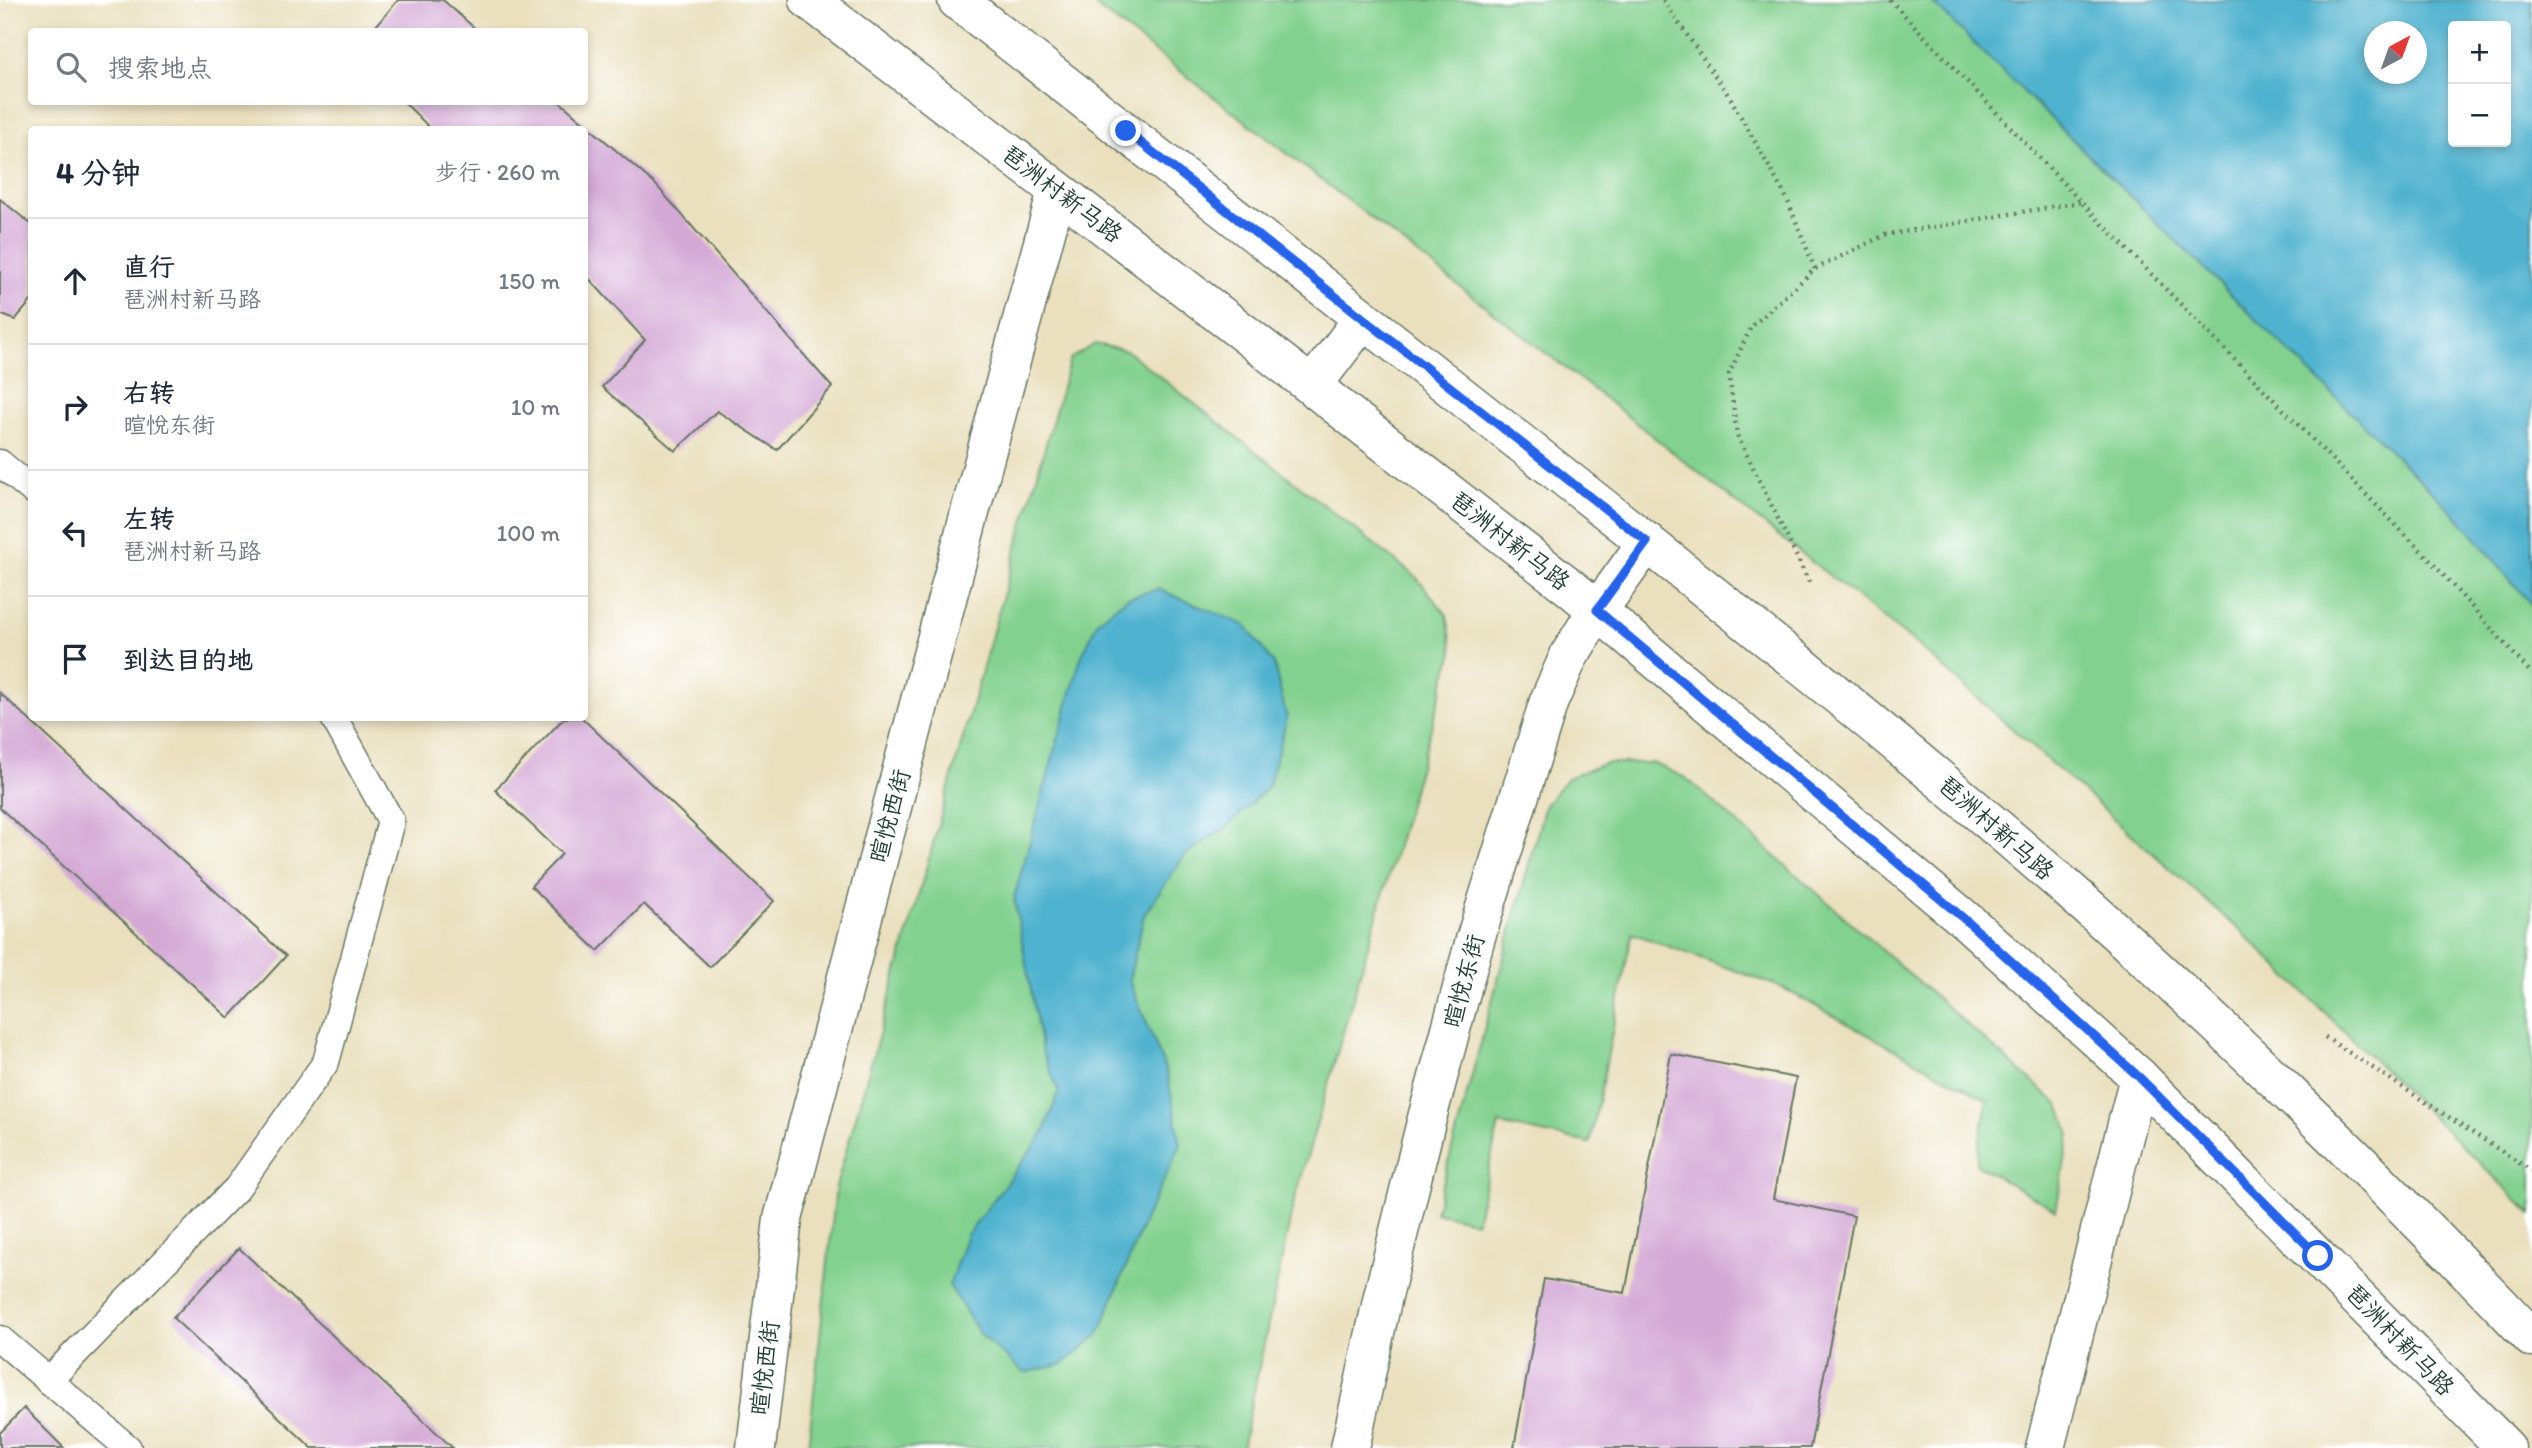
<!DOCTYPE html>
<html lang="zh">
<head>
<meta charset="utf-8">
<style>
	:root { --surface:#fff; --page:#f2f2f3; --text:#1f2937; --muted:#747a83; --line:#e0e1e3 }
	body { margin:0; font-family:Itim,"LXGW WenKai TC",sans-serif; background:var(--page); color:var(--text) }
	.controls { position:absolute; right:21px; top:21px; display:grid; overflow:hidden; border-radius:7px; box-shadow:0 4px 10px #0003 }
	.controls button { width:63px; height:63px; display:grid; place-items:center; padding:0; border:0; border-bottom:2px solid var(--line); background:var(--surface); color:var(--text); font:35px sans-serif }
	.compass { position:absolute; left:2364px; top:21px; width:63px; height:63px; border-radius:50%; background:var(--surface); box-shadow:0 4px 10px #0003; rotate:41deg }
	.stop { position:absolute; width:21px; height:21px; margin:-16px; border:5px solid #2563eb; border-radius:50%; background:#fff }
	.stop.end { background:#2563eb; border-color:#fff; box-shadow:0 2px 7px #0008 }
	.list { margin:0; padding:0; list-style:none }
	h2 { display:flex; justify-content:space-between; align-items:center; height:91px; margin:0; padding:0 28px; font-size:30px }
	h2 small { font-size:23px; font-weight:400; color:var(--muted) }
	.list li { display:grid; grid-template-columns:46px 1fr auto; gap:21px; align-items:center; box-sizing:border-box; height:126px; padding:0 28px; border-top:2px solid var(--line) }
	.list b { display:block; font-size:26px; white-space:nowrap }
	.list p { margin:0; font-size:23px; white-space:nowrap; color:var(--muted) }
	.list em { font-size:23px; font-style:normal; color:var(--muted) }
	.icon { flex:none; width:38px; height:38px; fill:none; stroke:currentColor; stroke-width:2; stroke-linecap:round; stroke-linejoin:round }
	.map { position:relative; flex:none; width:2532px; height:1448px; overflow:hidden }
	.search { position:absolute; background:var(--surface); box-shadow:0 4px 10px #0003; left:28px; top:28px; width:560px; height:77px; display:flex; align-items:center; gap:18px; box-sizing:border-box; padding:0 24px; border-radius:7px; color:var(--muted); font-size:26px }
	.panel { position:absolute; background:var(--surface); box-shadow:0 4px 10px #0003; left:28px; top:126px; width:560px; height:595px; border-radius:7px }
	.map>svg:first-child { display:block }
</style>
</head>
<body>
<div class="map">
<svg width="2532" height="1448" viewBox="0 0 2532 1448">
	<rect width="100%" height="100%" fill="#fff"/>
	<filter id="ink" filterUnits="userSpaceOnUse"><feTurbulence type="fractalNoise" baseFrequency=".0143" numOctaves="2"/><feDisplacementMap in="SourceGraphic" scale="14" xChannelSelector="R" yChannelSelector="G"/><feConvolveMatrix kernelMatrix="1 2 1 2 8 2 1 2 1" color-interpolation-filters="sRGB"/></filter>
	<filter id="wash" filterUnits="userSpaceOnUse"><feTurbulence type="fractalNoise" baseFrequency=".00686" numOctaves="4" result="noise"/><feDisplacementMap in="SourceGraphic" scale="28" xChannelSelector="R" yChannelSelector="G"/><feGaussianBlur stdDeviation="1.57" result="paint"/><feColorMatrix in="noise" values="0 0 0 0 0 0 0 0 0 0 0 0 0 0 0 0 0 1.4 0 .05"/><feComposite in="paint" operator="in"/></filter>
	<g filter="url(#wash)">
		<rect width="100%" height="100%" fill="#eae0be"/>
		<g fill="#83d18f" stroke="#518762" stroke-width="2">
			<path d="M 1088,0 L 1930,0 L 2457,516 L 2532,605 L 2532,1214 L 2244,934 L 1920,647 L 1594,390 Z"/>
			<path d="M 1095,344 L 1127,351 L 1416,577 L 1447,615 L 1453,652 L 1293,1206 L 1242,1448 L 808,1448 L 836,1187 L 1070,359 Z"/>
			<path d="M 1606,763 L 1653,763 L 1686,778 L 2059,1105 L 2070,1134 L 2056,1210 L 1976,1164 L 1987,1100 L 1783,988 L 1632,933 L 1590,1143 L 1499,1124 L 1476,1222 L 1435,1212 L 1545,805 L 1567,778 Z"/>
		</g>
		<g fill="#50b2cf" stroke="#387882" stroke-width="2" fill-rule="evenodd">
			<path d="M 1930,0 L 2532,0 L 2532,605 L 2457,516 ZM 2453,26 L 2506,26 L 2506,142 L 2453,142 ZM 2374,32 L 2416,32 L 2416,74 L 2374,74 Z"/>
			<path d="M 1158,589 L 1245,625 L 1274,664 L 1287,719 L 1268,787 L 1227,827 L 1185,855 L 1144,915 L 1129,980 L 1167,1073 L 1181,1145 L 1147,1214 L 1099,1334 L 1063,1364 L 1024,1373 L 980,1334 L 949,1285 L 967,1235 L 1043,1134 L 1059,1092 L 1042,1051 L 1014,898 L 1080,660 L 1098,621 L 1127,598 Z"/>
		</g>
		<g id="blocks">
			<g fill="#d4a9d6">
				<path d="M 398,0 L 443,0 L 479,32 L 371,32 Z"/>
				<path d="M 404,102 L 560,102 L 656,185 L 832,387 L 777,450 L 717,411 L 675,451 L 602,387 L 645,340 L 584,273 L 584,130 L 425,130 L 428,126 Z"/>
				<path d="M 0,199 L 32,225 L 32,300 L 15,320 L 0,314 Z"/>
				<path d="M 0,693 L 286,956 L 229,1018 L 0,808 Z"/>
				<path d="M 564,718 L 582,718 L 774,901 L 710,967 L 644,904 L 598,951 L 531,886 L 562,854 L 495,790 Z"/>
				<path d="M 1671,1054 L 1796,1078 L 1773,1199 L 1854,1216 L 1810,1448 L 1514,1448 L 1544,1279 L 1625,1293 Z"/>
				<path d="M 239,1248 L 453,1448 L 312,1448 L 173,1318 Z"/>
				<path d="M 24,1408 L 64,1448 L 0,1448 L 0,1433 Z"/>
			</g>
		</g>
	</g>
	<g filter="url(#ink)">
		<use href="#blocks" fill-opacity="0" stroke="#667664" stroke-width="2"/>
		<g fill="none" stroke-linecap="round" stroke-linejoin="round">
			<g stroke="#667664" stroke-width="29">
				<g id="service">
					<path d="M 0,463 L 32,490"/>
					<path d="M 0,1339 L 128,1448"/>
					<path d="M 48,1381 L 237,1188 L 326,1062 L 391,821 L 334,718"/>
				</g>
			</g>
			<g stroke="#667664" stroke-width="41">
				<path id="minor" d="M 2045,1448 L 2139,1077"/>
			</g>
			<g stroke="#667664" stroke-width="41">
				<g id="tertiary">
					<path d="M 809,0 L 1245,334 L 1572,589 L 1969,923 L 2139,1077 L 2506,1448"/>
					<path d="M 957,0 C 1146,147 1333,295 1521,443 C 1706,589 1891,734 2069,890 C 2230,1032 2384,1183 2532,1338"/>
					<path d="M 1312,386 L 1363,319"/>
					<path d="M 756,1448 L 783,1219 L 966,527 L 1057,191"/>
					<path d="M 1350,1448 L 1383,1296 L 1426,1122 L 1475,940 L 1549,701 L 1569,656 L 1591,620 L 1647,542"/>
				</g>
			</g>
			<g stroke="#667664" stroke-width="4.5" stroke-dasharray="2 5" stroke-linecap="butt">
				<path d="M 1663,0 L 1731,99 L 1787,199 L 1815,269"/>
				<path d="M 1890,0 L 2081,202 L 2427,557 L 2532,674"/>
				<path d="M 1809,582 L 1737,435 L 1729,374 L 1751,327 L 1815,269 L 1885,235 L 2081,202"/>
				<path d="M 2325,1037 L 2532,1171"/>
			</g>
			<use href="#service" stroke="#fff" stroke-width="26"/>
			<use href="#minor" stroke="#fff" stroke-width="38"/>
			<use href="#tertiary" stroke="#fff" stroke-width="38"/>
		</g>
	</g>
	<g fill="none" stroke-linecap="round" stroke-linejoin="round" filter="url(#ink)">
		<path stroke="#2563eb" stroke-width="9" d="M 1126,131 L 1647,542 L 1597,610 L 1969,923 L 2139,1077 L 2318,1256"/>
	</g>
	<g text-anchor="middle" stroke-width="7" stroke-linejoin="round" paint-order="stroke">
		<g font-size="24" fill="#1f3d34" stroke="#fff">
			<text transform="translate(1062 194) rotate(37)" y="8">琶洲村新马路</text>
			<text transform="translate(1510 541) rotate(38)" y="8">琶洲村新马路</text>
			<text transform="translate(890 816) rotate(-75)" y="8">暄悦西街</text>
			<text transform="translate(1996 828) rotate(41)" y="8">琶洲村新马路</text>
			<text transform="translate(1464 981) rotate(-75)" y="8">暄悦东街</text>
			<text transform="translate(2400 1340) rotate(46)" y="8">琶洲村新马路</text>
			<text transform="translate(765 1368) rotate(-83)" y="8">暄悦西街</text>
		</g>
	</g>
</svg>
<div class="controls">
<button>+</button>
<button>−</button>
</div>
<svg class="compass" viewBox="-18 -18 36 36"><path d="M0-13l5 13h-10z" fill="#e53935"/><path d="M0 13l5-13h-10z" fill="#747a83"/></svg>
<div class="stop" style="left:2318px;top:1256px"></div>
<div class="stop end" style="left:1126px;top:131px"></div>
<div class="search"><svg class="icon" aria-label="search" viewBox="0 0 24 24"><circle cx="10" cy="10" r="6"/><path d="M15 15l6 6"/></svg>搜索地点</div>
<section class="panel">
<h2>4 分钟<small>步行 · 260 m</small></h2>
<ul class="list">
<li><svg class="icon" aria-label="ahead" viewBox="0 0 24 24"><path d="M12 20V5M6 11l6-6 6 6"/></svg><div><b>直行</b><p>琶洲村新马路</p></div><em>150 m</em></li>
<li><svg class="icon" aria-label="right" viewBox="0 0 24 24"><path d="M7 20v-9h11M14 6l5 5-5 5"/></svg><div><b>右转</b><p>暄悦东街</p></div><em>10 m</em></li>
<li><svg class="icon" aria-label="left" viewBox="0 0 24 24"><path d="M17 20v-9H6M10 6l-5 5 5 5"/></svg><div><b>左转</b><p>琶洲村新马路</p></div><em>100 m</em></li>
<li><svg class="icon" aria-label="arrive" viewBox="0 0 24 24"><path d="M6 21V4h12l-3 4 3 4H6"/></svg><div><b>到达目的地</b></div></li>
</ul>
</section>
</div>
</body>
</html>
